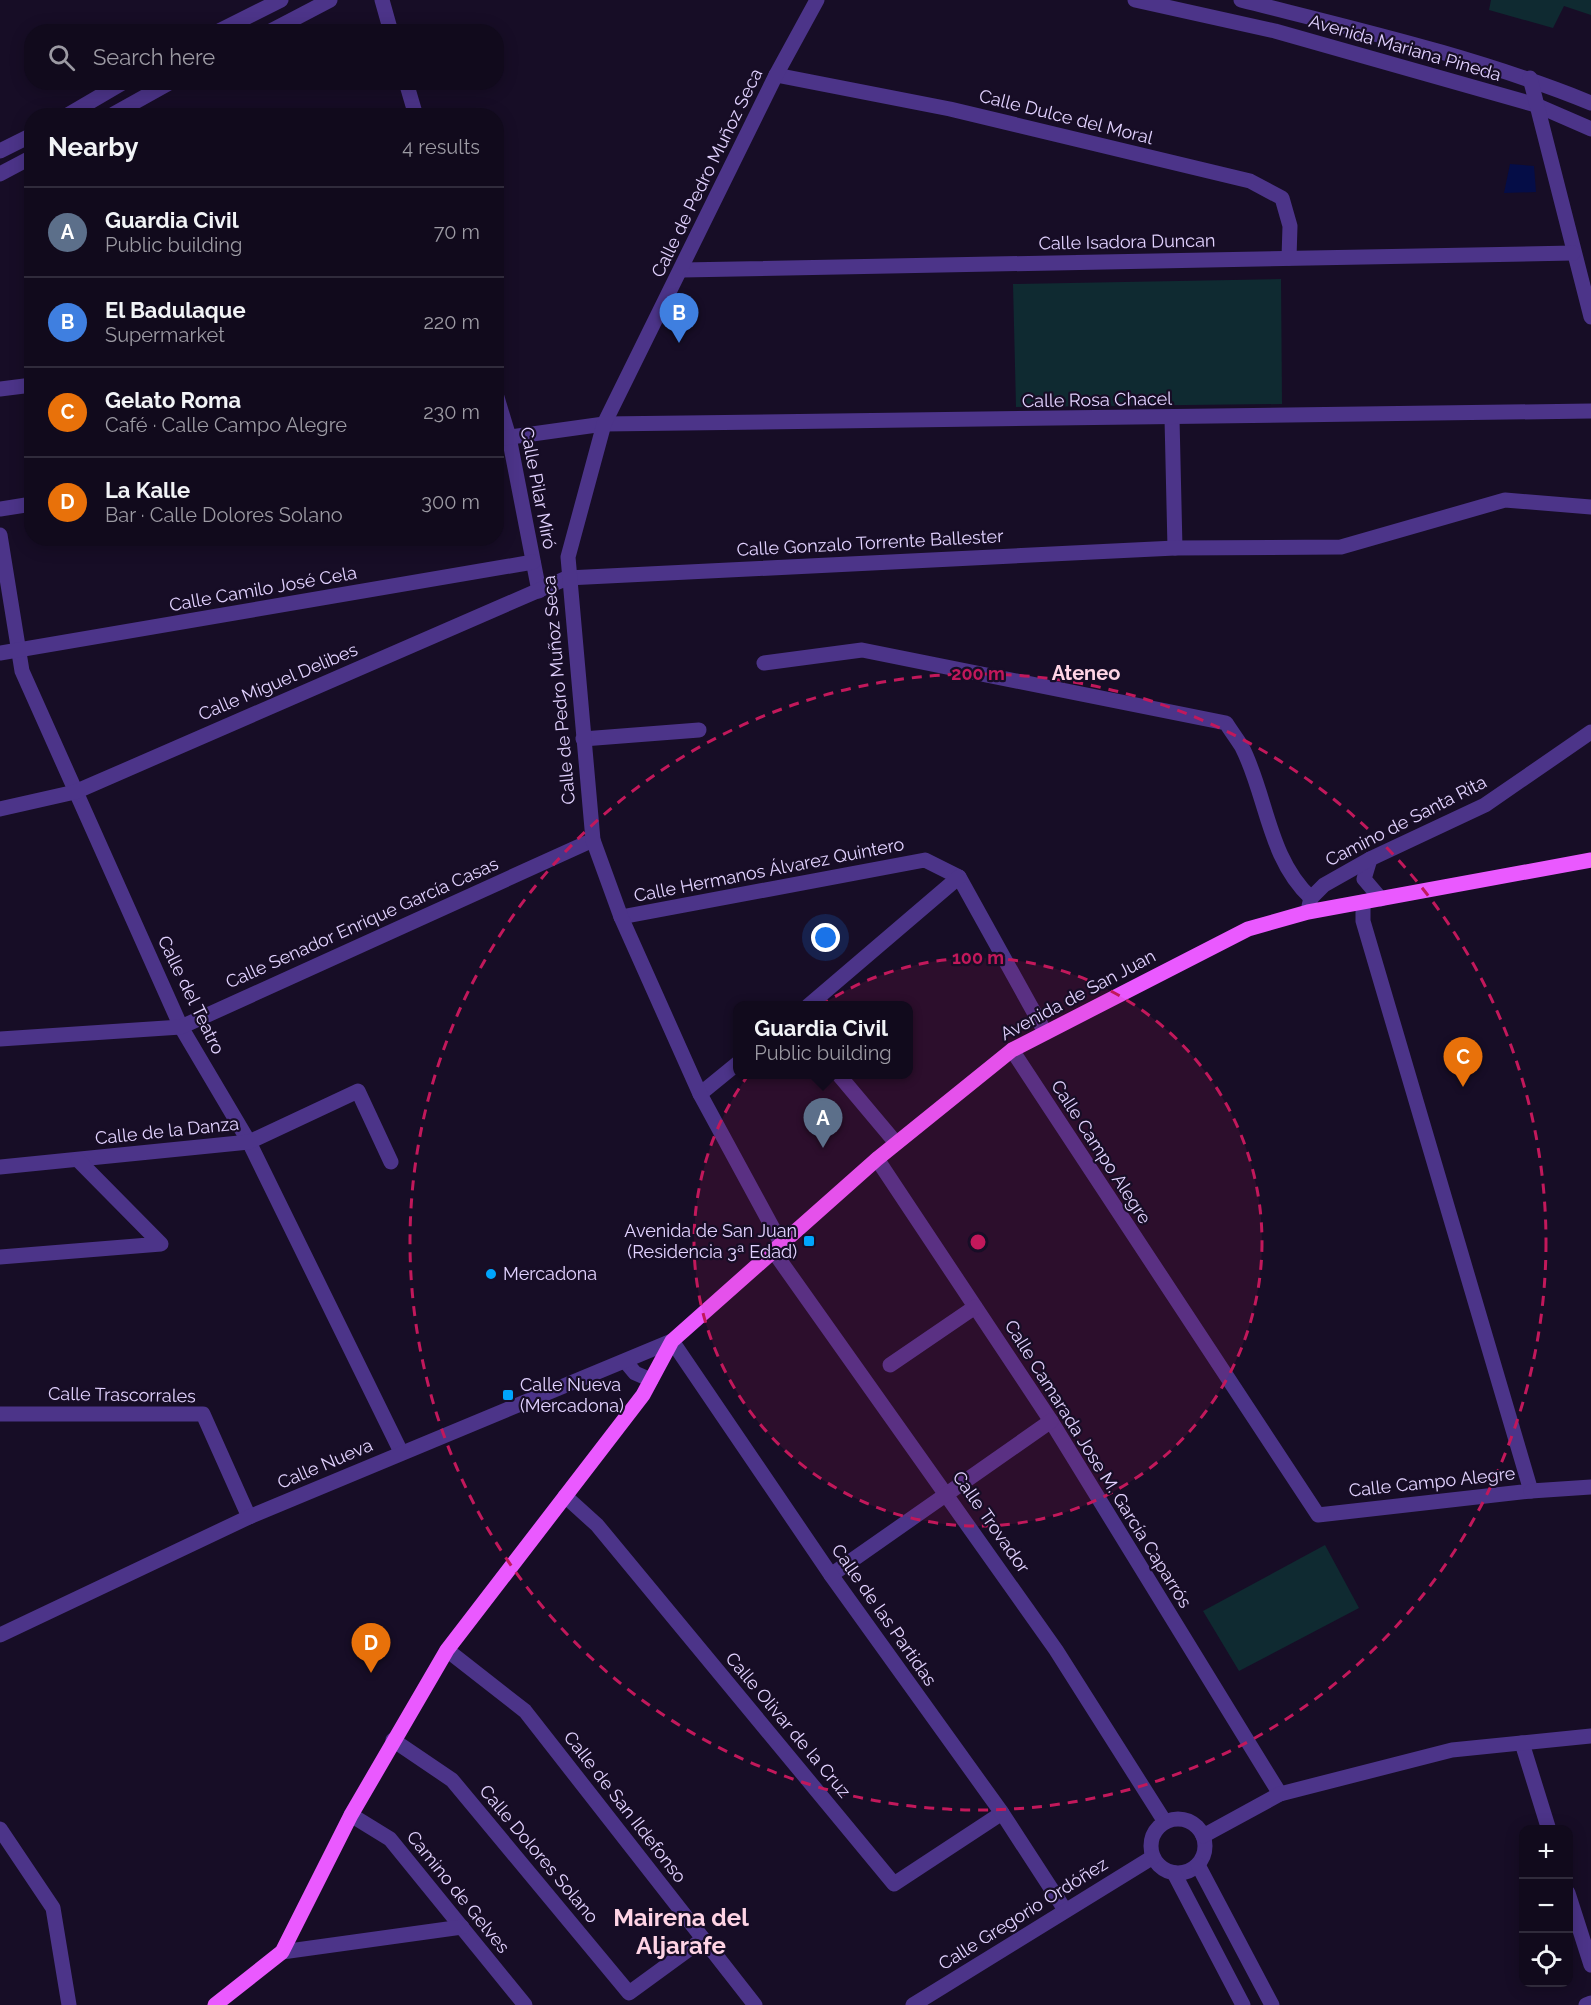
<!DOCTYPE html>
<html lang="en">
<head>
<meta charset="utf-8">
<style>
	:root { --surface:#110a1c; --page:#1e1829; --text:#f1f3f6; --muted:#9c9aa3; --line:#302b3b; --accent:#00a5fd }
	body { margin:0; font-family:Raleway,sans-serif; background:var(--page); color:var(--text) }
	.controls { position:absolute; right:18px; bottom:18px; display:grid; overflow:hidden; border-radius:12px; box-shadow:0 3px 15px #0003 }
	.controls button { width:54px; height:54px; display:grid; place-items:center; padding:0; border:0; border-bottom:2px solid var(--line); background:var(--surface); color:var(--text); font:30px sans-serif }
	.you { position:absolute; left:826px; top:938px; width:21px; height:21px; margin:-15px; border:4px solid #fff; border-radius:50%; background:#1a73e8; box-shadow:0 0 0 9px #1a73e833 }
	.badge { display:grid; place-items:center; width:39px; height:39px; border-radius:50%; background:var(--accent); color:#fff; font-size:20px; font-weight:700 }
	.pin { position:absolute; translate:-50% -50px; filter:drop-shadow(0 2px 3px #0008) }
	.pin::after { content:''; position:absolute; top:32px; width:21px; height:18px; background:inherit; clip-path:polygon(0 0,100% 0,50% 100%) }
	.popup { position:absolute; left:733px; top:1001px; width:180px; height:78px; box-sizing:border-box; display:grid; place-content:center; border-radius:12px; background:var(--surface); filter:drop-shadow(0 2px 4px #0005); font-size:20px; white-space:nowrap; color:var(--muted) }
	.popup b { font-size:22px; color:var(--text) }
	.popup::after { content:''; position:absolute; left:50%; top:100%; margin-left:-12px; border:12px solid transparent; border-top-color:var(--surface) }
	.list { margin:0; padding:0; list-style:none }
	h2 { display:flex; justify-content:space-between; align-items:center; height:78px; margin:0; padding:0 24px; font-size:26px }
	h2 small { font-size:20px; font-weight:400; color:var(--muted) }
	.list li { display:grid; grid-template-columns:39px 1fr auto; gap:18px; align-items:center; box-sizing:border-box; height:90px; padding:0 24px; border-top:2px solid var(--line) }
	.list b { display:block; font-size:22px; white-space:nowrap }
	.list p { margin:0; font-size:20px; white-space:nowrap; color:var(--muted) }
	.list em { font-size:20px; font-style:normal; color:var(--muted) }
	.icon { flex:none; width:33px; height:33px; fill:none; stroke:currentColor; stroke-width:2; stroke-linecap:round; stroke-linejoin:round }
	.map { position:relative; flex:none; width:1591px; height:2005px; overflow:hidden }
	.search { position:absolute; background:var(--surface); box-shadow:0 3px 15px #0003; left:24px; top:24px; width:480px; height:66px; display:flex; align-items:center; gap:15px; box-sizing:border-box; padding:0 21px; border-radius:24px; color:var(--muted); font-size:22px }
	.panel { position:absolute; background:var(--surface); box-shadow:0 3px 15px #0003; left:24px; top:108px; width:480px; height:438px; border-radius:24px }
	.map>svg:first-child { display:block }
</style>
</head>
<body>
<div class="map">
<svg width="1591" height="2005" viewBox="0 0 1591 2005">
	<rect width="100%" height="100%" fill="#170d26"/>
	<g fill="#0f2a31">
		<path d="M 1491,0 L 1591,0 L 1591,15 L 1564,6 L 1553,28 L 1489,10 Z"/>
		<path d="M 1281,279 L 1282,404 L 1016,407 L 1013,284 Z"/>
		<path d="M 1325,1545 L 1359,1608 L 1239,1671 L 1203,1611 Z"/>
	</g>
	<path fill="#050d47" d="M 1510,164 L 1534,166 L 1536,192 L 1504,193 Z"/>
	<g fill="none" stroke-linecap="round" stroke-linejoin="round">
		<g stroke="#4c3489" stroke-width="15">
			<path d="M 382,0 L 391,32"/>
			<path d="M 1135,0 L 1275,31 L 1536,105 L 1591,129"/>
			<path d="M 1241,0 C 1359,30 1478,57 1591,103"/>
			<path d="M 217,32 L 281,0"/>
			<path d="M 269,32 L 330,0"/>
			<path d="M 776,75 L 950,109 L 1250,181 L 1282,198 L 1290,226 L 1289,258"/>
			<path d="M 1530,78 L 1591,317"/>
			<path d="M 406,82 L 416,116"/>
			<path d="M 66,116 L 124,82"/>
			<path d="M 110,116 L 171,82"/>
			<path d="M 0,151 L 32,135"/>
			<path d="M 0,174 L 32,157"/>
			<path d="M 682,270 L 1573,253"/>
			<path d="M 0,389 L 32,385"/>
			<path d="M 496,394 L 509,437 L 539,591"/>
			<path d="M 1172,418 L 1175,548"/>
			<path d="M 496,439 L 604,424 L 1591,411"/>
			<path d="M 0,509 L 32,504"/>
			<path d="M 0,535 L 22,671 L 181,1027 L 249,1142 L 401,1452"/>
			<path d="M 0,653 L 533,562"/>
			<path d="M 764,663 L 862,650 L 1226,723 C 1231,731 1237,739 1242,747 C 1267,796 1268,858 1311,898"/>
			<path d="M 583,739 L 699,730"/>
			<path d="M 0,809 L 75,792 L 567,578 L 1175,548 L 1341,547 L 1505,500 L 1591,507"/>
			<path d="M 1370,859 L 1364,879 L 1381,899"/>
			<path d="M 1309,906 L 1311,898 L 1324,885 L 1370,859 L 1485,805 L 1591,732"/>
			<path d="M 621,917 L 925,860 L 959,877 L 1045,1032"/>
			<path d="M 808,1006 L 959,877"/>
			<path d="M 0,1039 L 181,1027 L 593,840"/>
			<path d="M 1012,1050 L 1318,1515 L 1531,1491 L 1363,921 L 1363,902"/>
			<path d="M 838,1074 L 896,1143"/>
			<path d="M 700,1094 L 738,1063"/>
			<path d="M 877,1159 L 1051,1421 L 1280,1794"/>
			<path d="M 0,1167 L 249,1142 L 358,1091 L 391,1162"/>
			<path d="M 782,1245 L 700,1094 L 621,917 L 593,840 L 568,557 L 604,424 L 776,75 L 817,0"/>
			<path d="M 774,1252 L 1056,1650 L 1165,1822"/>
			<path d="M 0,1257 L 161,1244 L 78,1160"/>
			<path d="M 625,1361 L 635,1373 L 651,1380"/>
			<path d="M 890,1365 L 975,1307"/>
			<path d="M 0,1414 L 203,1414 L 249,1517"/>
			<path d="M 1531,1491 L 1591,1487"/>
			<path d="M 565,1496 L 597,1525 L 894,1884 L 1002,1813"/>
			<path d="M 831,1575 L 1051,1421"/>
			<path d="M 0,1635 L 249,1517 L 672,1341 L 831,1575 L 1002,1813 L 1065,1910"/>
			<path d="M 447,1650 L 525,1711 L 755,2005"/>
			<path d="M 393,1740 L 452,1780 L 629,1993 L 703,1939"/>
			<path d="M 1522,1743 L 1549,1830"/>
			<path d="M 351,1815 L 390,1839 L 525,2005"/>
			<circle cx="1178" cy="1846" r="27"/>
			<path d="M 0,1829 L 53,1908 L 69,2005"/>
			<path d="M 1203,1836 L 1280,1794 L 1452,1750 L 1591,1736"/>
			<path d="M 1198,1865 L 1272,2005"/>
			<path d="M 1174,1873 L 1243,2005"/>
			<path d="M 1568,1893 L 1591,1965"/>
			<path d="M 282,1952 L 462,1927"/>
			<path d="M 913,2005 L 1153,1857"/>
			<path d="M 1586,2005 L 1591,2003"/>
		</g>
		<path stroke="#ea59ff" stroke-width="15" d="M 215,2005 L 282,1952 L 351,1815 L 447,1650 L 643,1395 L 672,1341 L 877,1159 L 1012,1050 L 1248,929 L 1308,912 L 1591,860"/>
	</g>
	<circle cx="978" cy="1242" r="284" fill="#c2185b" fill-opacity=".12"/>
	<g fill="none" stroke="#c2185b" stroke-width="3" stroke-dasharray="10 8">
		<circle cx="978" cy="1242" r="284"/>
		<circle cx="978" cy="1242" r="568"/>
	</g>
	<g fill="#00a5fd" stroke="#170d26" stroke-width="2">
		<rect x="803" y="1235" width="12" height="12" rx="3"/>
		<circle cx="491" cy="1274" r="6"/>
		<rect x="502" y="1389" width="12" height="12" rx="3"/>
	</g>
	<g text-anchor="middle" stroke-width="4.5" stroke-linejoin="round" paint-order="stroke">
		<g font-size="18" fill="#e2d2ff" stroke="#170d26">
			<text transform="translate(1405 48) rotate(16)" y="6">Avenida Mariana Pineda</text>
			<text transform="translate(1066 117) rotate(14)" y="6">Calle Dulce del Moral</text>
			<text transform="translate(707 173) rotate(-64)" y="6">Calle de Pedro Muñoz Seca</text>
			<text transform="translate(1127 242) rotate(-1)" y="6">Calle Isadora Duncan</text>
			<text transform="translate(1097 400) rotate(-1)" y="6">Calle Rosa Chacel</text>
			<text transform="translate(538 488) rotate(79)" y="6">Calle Pilar Miró</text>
			<text transform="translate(870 543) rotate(-3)" y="6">Calle Gonzalo Torrente Ballester</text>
			<text transform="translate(263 589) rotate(-10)" y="6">Calle Camilo José Cela</text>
			<text transform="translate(278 682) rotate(-23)" y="6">Calle Miguel Delibes</text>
			<text transform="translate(559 690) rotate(-95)" y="6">Calle de Pedro Muñoz Seca</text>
			<text transform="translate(1406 821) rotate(-27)" y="6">Camino de Santa Rita</text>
			<text transform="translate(769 870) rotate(-11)" y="6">Calle Hermanos Álvarez Quintero</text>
			<text transform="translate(362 923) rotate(-24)" y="6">Calle Senador Enrique García Casas</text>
			<text transform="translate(191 995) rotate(64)" y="6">Calle del Teatro</text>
			<text transform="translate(1078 995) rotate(-28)" y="6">Avenida de San Juan</text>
			<text transform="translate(167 1131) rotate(-6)" y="6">Calle de la Danza</text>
			<text transform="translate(1101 1152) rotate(57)" y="6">Calle Campo Alegre</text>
			<text transform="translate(122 1395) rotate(1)" y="6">Calle Trascorrales</text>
			<text transform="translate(325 1464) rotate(-23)" y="6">Calle Nueva</text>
			<text transform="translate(1098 1464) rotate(58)" y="6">Calle Camarada Jose M. García Caparrós</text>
			<text transform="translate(1432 1482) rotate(-6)" y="6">Calle Campo Alegre</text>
			<text transform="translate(991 1522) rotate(55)" y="6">Calle Trovador</text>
			<text transform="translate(884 1615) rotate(55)" y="6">Calle de las Partidas</text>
			<text transform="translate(788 1725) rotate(50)" y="6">Calle Olivar de la Cruz</text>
			<text transform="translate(625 1807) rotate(52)" y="6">Calle de San Ildefonso</text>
			<text transform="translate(539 1854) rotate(50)" y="6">Calle Dolores Solano</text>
			<text transform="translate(458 1892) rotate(51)" y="6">Camino de Gelves</text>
			<text transform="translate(1023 1914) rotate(-32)" y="6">Calle Gregorio Ordóñez</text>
		</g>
		<g font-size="18" fill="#e2d2ff" stroke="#170d26" text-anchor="start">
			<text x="797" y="1237" text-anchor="end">Avenida de San Juan<tspan x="797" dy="21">(Residencia 3ª Edad)</tspan></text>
			<text x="503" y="1280">Mercadona</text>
			<text x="520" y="1391">Calle Nueva<tspan x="520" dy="21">(Mercadona)</tspan></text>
		</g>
		<g font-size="20" font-weight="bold" fill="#ffd4e5" stroke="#170d26">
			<text x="1086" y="680">Ateneo</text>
		</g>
		<g font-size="24" font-weight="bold" fill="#ffd4e5" stroke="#170d26">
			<text x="681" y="1926">Mairena del<tspan x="681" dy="28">Aljarafe</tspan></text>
		</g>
	</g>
	<circle cx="978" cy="1242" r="9" fill="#c2185b" stroke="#170d26" stroke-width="3"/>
	<g font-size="18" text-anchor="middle" font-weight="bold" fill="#c2185b" stroke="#170d26" stroke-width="4.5" stroke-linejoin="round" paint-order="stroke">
		<text x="978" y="680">200 m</text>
		<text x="978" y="964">100 m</text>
	</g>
</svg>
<div class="controls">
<button>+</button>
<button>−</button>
<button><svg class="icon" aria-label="locate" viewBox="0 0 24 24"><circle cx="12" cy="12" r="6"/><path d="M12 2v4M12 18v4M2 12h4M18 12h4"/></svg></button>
</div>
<div class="you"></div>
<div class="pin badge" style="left:823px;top:1148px;background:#5c6f8a">A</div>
<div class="popup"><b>Guardia Civil</b>Public building</div>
<div class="pin badge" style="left:679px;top:343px;background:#3f7fe0">B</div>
<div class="pin badge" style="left:1463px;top:1087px;background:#e8710a">C</div>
<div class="pin badge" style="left:371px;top:1673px;background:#e8710a">D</div>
<div class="search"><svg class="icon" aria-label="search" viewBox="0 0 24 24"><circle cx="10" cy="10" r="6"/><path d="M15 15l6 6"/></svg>Search here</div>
<section class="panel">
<h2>Nearby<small>4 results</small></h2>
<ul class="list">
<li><span class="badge" style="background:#5c6f8a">A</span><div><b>Guardia Civil</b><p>Public building</p></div><em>70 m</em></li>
<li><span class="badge" style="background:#3f7fe0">B</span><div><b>El Badulaque</b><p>Supermarket</p></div><em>220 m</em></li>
<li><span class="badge" style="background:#e8710a">C</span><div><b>Gelato Roma</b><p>Café · Calle Campo Alegre</p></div><em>230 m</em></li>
<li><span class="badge" style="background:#e8710a">D</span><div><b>La Kalle</b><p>Bar · Calle Dolores Solano</p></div><em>300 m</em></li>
</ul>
</section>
</div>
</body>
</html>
